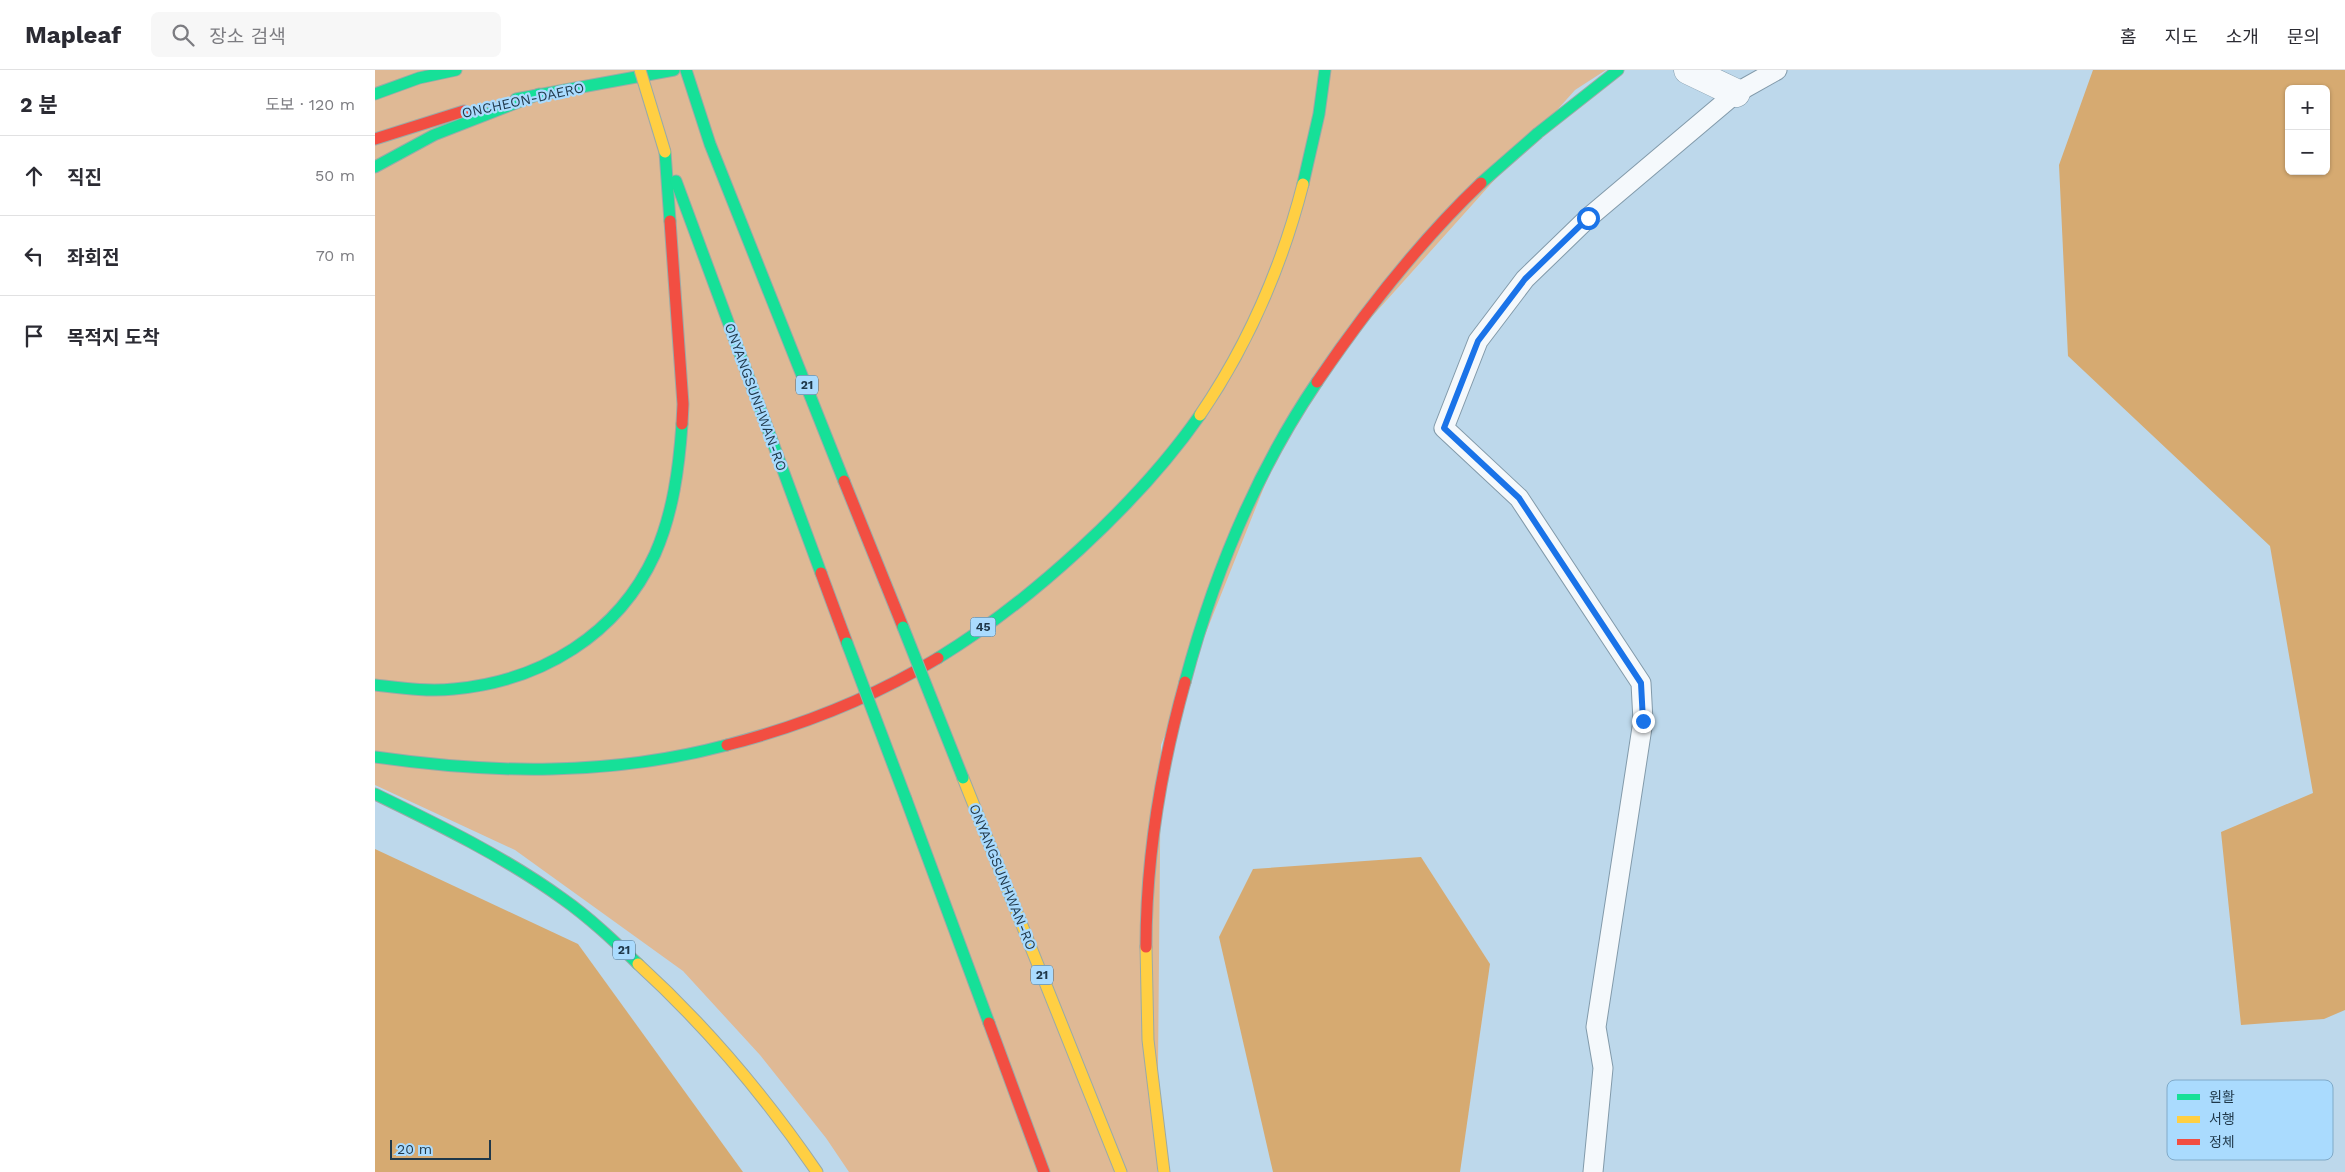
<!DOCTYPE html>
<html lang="ko">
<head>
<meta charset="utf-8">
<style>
	:root { --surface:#fff; --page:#f7f7f7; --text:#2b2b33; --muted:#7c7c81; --line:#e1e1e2 }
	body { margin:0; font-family:"Work Sans","Noto Sans KR",sans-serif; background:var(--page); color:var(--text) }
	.controls { position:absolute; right:15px; top:15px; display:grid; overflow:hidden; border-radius:8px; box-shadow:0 1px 4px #0004 }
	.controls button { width:45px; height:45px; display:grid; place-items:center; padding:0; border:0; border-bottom:1px solid var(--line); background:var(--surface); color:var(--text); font:25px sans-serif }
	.scale { position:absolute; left:15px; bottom:12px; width:101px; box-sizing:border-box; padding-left:5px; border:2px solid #1f384a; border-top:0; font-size:14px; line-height:18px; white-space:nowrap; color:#1f384a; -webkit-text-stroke:4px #aadbfe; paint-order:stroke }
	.stop { position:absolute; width:15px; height:15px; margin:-11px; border:4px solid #1a73e8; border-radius:50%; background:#fff }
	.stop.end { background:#1a73e8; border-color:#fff; box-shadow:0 1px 5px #0008 }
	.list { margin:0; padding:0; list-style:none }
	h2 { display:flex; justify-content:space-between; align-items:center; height:65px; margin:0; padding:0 20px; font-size:21px }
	h2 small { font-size:16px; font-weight:400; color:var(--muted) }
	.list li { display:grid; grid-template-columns:32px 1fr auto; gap:15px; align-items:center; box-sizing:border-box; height:80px; padding:0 20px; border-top:1px solid var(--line) }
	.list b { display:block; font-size:19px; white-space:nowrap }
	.list em { font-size:16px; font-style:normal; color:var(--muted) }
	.icon { flex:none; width:28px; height:28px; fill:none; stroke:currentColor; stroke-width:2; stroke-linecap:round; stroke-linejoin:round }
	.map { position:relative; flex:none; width:1970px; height:1102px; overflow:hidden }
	header { display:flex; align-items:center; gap:30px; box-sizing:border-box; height:70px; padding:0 25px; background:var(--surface); border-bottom:1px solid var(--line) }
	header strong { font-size:24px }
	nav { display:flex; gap:28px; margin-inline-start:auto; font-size:18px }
	.search { width:350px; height:45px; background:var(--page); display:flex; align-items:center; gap:12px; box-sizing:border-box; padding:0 18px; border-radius:8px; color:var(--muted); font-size:19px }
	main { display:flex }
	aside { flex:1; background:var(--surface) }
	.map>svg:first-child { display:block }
</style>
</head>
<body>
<header>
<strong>Mapleaf</strong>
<div class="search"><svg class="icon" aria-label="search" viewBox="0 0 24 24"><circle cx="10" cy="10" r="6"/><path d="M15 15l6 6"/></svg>장소 검색</div>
<nav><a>홈</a><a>지도</a><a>소개</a><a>문의</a></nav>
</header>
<main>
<aside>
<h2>2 분<small>도보 · 120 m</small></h2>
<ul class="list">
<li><svg class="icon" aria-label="ahead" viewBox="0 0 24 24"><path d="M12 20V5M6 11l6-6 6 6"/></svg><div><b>직진</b></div><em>50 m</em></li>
<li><svg class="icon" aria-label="left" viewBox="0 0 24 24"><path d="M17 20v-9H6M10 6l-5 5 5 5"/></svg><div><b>좌회전</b></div><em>70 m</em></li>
<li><svg class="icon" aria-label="arrive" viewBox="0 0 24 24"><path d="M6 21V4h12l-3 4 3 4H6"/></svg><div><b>목적지 도착</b></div></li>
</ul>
</aside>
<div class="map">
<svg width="1970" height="1102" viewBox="0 0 1970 1102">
	<rect width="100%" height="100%" fill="#bdd8eb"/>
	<path fill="#dfb995" d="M 0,0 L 1231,0 L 1200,20 L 925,327 L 786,675 L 782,1102 L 474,1102 L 451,1068 L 385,985 L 308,901 L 140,780 L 0,715 Z"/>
	<g fill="#d6aa71" fill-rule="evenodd">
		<path d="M 1718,0 L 1970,0 L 1970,940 L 1949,949 L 1866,955 L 1846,762 L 1938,723 L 1895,476 L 1693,286 L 1684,95 ZM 1914,19 L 1951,19 L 1951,101 L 1914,101 Z"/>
		<path d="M 0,779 L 203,874 L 368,1102 L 0,1102 Z"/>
		<path d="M 1046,787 L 1115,894 L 1085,1102 L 898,1102 L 844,867 L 878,799 Z"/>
	</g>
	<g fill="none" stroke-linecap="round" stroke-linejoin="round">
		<g stroke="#829aaa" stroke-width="21">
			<path id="lane" d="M 1218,1102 L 1228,998 L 1221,957 L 1268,651 L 1266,613 L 1144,428 L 1069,358 L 1103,271 L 1150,209 L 1213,148 L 1361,23 L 1402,0"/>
		</g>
		<g stroke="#829aaa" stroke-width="29">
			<path id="street" d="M 1313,0 L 1361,23"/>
		</g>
		<g stroke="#9aaaa7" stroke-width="13">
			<g id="fast">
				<path d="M 311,0 L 335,74 L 469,411"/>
				<path d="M 0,24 L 44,8 L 81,0"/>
				<path d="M 141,29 L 299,0"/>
				<path d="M 290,82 L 295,151"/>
				<path d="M 0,97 L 59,65 L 164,24"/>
				<path d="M 301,111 L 446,503"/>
				<path d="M 1106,113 L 1163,63 L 1243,0"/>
				<path d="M 928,114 L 944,44 L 950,0"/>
				<path d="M 563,588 C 655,532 763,434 825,345"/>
				<path d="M 810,612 C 838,507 881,402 942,312"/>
				<path d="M 0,615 C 26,618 53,622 79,619 C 166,611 243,565 280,484 C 298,443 304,398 307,354"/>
				<path d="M 0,687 C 118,704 236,706 352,675"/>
				<path d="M 0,724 C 64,755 130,787 188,829 C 215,848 239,871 263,894"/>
				<path d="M 531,729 L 614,953"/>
			</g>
		</g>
		<g stroke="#9aaaa7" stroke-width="13">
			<g id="slow">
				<path d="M 825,345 C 872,276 907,196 928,114"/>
				<path d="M 588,708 L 746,1102"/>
				<path d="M 771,877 L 773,970 L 789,1102"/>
				<path d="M 263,894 C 331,956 390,1026 442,1102"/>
			</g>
		</g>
		<g stroke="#9aaaa7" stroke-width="13">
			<g id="jam">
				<path d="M 0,69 L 89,41"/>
				<path d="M 295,151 L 308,334 L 307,354"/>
				<path d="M 942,312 C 991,240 1043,173 1106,113"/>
				<path d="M 469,411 L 528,557"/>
				<path d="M 446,503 L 472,573"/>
				<path d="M 352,675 C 426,656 497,628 563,588"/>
				<path d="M 771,877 C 771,788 786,698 810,612"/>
				<path d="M 614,953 L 669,1102"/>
			</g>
		</g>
		<use href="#lane" stroke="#f5f9fc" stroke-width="19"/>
		<use href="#street" stroke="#f5f9fc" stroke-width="28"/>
		<use href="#fast" stroke="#16e098" stroke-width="11"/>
		<use href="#slow" stroke="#ffcf43" stroke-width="11"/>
		<use href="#jam" stroke="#f24e42" stroke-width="11"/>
		<g stroke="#9aaaa7" stroke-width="13" stroke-linecap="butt">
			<g id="fast-bridge">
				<path d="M 528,557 L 588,708"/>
				<path d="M 472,573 L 531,729"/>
			</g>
		</g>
		<g stroke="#9aaaa7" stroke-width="13" stroke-linecap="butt">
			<path id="slow-bridge" d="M 265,0 L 290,82"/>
		</g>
		<use href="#fast-bridge" stroke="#16e098" stroke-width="11"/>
		<use href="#slow-bridge" stroke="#ffcf43" stroke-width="11"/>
	</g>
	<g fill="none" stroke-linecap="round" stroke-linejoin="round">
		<path stroke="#1a73e8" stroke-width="6" d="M 1213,148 L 1150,209 L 1103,271 L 1069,358 L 1144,428 L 1266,613 L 1268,651"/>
	</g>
	<g text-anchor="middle" stroke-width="4.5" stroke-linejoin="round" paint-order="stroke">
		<g fill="#aadbfe" stroke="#496980" stroke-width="1">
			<rect x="421" y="305.5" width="22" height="19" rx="4"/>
			<rect x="595.5" y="547.5" width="25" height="19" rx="4"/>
			<rect x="238" y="870.5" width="22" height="19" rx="4"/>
			<rect x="656" y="895.5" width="22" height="19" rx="4"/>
		</g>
		<g font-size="12" font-weight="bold" fill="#1f384a">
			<text x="432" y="319">21</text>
			<text x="608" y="561">45</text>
			<text x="249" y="884">21</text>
			<text x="667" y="909">21</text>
		</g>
		<g font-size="14" fill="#1f384a" stroke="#aadbfe">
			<text transform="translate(148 30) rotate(-12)" y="5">ONCHEON-DAERO</text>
			<text transform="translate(381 327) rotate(70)" y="5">ONYANGSUNHWAN-RO</text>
			<text transform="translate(628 807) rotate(68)" y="5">ONYANGSUNHWAN-RO</text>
		</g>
	</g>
	<rect x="1792" y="1010" width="166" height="80" rx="8" fill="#aadbfe" stroke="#80aac8" stroke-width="1"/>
	<rect x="1802" y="1024" width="23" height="6" fill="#16e098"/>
	<rect x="1802" y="1046" width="23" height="7" fill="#ffcf43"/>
	<rect x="1802" y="1069" width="23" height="6" fill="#f24e42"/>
	<g font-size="14" fill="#1f384a">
		<text x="1834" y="1032">원활</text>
		<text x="1834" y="1054">서행</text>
		<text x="1834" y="1077">정체</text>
	</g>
</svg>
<div class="controls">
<button>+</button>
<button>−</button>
</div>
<div class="scale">20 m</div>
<div class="stop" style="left:1213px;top:148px"></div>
<div class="stop end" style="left:1268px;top:651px"></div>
</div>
</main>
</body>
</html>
